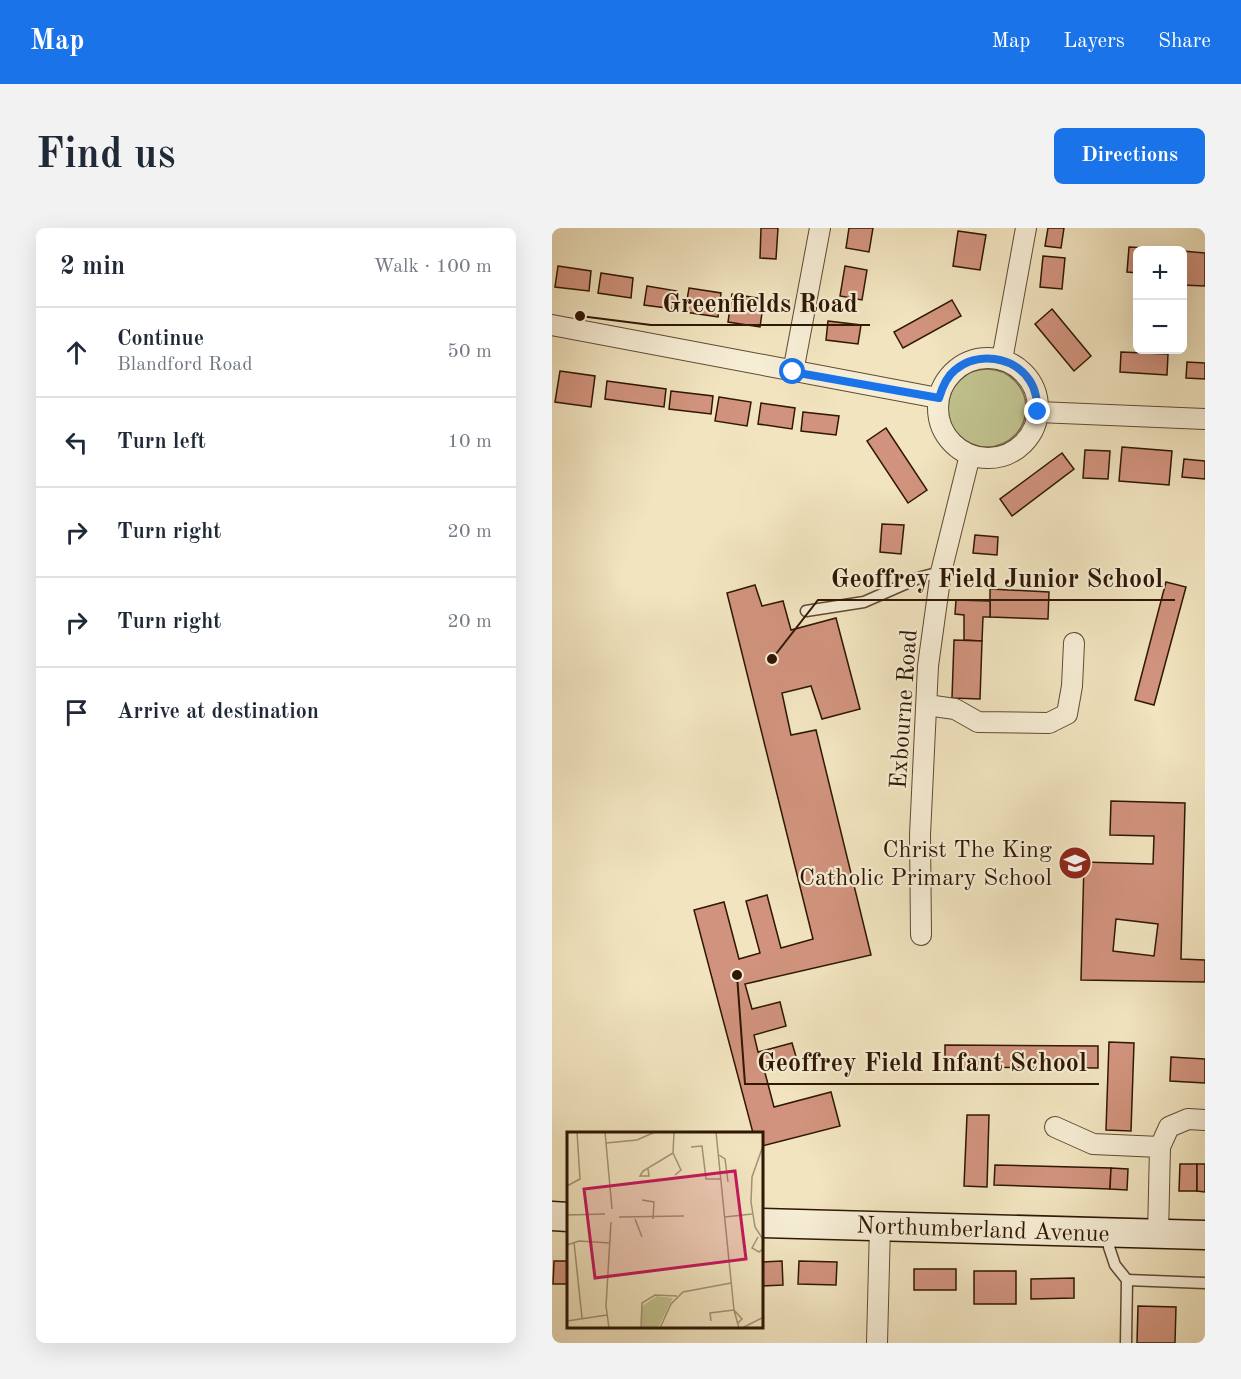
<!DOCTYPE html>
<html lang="en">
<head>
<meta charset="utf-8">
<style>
	:root { --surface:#fff; --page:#f2f2f3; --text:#1f2937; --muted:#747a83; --line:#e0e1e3; --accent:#1a73e8 }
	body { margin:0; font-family:"Old Standard TT",serif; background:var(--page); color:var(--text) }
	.controls { position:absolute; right:18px; top:18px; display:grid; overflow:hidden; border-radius:9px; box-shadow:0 6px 24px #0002 }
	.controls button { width:54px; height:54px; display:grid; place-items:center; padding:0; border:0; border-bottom:2px solid var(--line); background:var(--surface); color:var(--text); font:30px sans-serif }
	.stop { position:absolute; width:18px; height:18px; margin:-14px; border:4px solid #1a73e8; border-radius:50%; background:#fff }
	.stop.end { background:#1a73e8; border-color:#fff; box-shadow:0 2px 6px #0008 }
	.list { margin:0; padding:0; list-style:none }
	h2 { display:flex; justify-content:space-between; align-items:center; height:78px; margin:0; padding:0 24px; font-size:26px }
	h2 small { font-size:20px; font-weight:400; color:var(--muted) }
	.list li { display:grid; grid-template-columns:39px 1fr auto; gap:18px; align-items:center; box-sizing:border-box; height:90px; padding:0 24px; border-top:2px solid var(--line) }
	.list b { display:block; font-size:22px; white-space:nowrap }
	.list p { margin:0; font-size:20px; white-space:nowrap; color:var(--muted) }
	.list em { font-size:20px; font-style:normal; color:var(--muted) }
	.icon { flex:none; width:33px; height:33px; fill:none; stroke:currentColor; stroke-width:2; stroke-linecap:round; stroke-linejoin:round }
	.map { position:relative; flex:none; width:653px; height:1115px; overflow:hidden; border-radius:9px }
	header { display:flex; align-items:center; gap:36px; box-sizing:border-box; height:84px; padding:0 30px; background:var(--accent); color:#fff }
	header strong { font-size:28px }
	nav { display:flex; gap:33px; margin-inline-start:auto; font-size:21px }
	.intro { display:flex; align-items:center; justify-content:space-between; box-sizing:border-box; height:144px; padding:0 36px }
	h1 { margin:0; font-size:42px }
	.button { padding:15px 27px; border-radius:9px; background:var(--accent); color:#fff; font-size:21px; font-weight:700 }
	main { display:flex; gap:36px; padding:0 36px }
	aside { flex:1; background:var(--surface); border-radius:9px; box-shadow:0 6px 24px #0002 }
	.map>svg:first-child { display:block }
</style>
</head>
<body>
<header>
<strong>Map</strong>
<nav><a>Map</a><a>Layers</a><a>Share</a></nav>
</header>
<div class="intro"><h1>Find us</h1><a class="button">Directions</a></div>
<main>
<aside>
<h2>2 min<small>Walk · 100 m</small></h2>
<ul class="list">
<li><svg class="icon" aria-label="ahead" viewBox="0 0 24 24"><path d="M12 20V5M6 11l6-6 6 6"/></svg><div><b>Continue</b><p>Blandford Road</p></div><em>50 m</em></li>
<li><svg class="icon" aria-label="left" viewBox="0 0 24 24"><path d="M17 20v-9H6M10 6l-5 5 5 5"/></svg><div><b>Turn left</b></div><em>10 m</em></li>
<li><svg class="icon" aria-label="right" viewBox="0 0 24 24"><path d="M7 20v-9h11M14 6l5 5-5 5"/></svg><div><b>Turn right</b></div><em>20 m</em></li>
<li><svg class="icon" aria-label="right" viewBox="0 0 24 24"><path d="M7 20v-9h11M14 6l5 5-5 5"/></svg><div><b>Turn right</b></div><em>20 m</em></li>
<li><svg class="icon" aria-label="arrive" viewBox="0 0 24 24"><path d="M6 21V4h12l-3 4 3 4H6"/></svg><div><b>Arrive at destination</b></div></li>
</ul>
</aside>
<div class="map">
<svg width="653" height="1115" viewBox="0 0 653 1115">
	<rect width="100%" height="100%" fill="#f1e4bf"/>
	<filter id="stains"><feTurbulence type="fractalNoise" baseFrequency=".00333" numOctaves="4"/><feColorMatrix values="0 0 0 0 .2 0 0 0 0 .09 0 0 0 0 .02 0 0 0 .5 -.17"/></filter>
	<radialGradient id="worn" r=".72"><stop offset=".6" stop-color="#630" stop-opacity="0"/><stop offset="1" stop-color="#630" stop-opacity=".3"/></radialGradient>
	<circle fill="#c0c28e" stroke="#786c49" stroke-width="1.5" cx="435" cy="180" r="39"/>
	<g fill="#d1937d" stroke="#2f1704" stroke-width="1.5" fill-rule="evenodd">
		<path d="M 209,0 L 226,0 L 224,31 L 208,30 Z"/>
		<path d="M 297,0 L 321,0 L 317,24 L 294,20 Z"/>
		<path d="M 496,0 L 512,0 L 509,20 L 493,18 Z"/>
		<path d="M 406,3 L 434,7 L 428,42 L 401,38 Z"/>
		<path d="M 577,19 L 614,21 L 614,22 L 586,22 L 586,45 L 575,44 Z"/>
		<path d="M 630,23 L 653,25 L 653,58 L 630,57 Z"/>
		<path d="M 491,28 L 513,30 L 510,61 L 488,59 Z"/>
		<path d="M 6,38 L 39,43 L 37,63 L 3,59 Z"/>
		<path d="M 293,38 L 315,42 L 310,72 L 288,68 Z"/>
		<path d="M 49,45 L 81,50 L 79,70 L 46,65 Z"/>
		<path d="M 95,58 L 125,63 L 122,81 L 92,77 Z"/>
		<path d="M 137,60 L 169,65 L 166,89 L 133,84 Z"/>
		<path d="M 180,66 L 212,71 L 208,99 L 176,94 Z"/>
		<path d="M 400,72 L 409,88 L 351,120 L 342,104 Z"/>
		<path d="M 500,81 L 539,128 L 522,143 L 483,96 Z"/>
		<path d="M 276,93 L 309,97 L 306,116 L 274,112 Z"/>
		<path d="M 569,124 L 616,126 L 615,147 L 568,144 Z"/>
		<path d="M 635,134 L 653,135 L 653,151 L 634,150 Z"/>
		<path d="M 8,143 L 43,148 L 39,179 L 3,174 Z"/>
		<path d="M 55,153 L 114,161 L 112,179 L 53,171 Z"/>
		<path d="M 119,163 L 161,168 L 159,186 L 117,181 Z"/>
		<path d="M 167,169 L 199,174 L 195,198 L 163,193 Z"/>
		<path d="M 209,175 L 243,180 L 240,201 L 206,196 Z"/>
		<path d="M 251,184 L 287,188 L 284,207 L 249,203 Z"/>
		<path d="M 334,200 L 375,262 L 356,275 L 315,213 Z"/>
		<path d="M 570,219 L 620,223 L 617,257 L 567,253 Z"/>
		<path d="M 533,222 L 558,223 L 556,251 L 531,250 Z"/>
		<path d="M 510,225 L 522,241 L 460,288 L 448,271 Z"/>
		<path d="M 632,231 L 653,233 L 653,251 L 630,249 Z"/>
		<path d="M 330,296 L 352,297 L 349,326 L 328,324 Z"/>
		<path d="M 423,307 L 446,309 L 445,327 L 421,325 Z"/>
		<path d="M 614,354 L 634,359 L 602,477 L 583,472 Z"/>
		<path d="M 203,357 L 210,378 L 231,373 L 239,402 L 284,390 L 308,481 L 270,491 L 259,458 L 230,465 L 239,507 L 264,502 L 319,727 L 193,756 L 200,781 L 228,774 L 234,798 L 202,807 L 206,824 L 240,815 L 245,832 L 212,841 L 222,879 L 279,864 L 288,898 L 210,918 L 210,905 L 201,905 L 142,682 L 172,674 L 187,731 L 208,725 L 194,673 L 215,667 L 229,720 L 261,711 L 175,365 Z"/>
		<path d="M 438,361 L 497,364 L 496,391 L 438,389 Z"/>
		<path d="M 404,372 L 438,373 L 438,389 L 431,389 L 430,413 L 412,412 L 412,387 L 403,386 Z"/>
		<path d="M 402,412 L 430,413 L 428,471 L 400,470 Z"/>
		<path d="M 559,573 L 633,575 L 629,731 L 653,732 L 653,754 L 529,752 L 532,634 L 601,636 L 602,608 L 558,607 ZM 564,691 L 606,696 L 602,728 L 561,723 Z"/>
		<path d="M 557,814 L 582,815 L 579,903 L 554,902 Z"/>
		<path d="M 393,817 L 546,818 L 546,840 L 393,839 Z"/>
		<path d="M 619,829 L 653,831 L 653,855 L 618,853 Z"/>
		<path d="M 415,887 L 437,887 L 435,959 L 412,958 Z"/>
		<path d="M 628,936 L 645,936 L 645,963 L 627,963 Z"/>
		<path d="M 645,936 L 653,936 L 653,964 L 645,963 Z"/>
		<path d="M 443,937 L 559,940 L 558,961 L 442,957 Z"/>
		<path d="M 559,940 L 576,941 L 575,962 L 558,961 Z"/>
		<path d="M 2,1033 L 16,1033 L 16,1056 L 1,1056 Z"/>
		<path d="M 230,1033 L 231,1057 L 210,1058 L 210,1034 Z"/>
		<path d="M 247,1033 L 285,1034 L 284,1057 L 246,1056 Z"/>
		<rect x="362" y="1041" width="42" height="21"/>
		<rect x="422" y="1043" width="42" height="33"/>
		<path d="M 522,1050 L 522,1070 L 479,1071 L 479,1051 Z"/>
		<path d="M 586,1078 L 624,1079 L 623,1115 L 585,1115 Z"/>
	</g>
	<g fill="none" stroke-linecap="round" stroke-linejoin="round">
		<g stroke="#604a33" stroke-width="13">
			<g id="lane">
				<path d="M 254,383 L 312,374 L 369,349 L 389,344"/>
				<path d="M 559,1007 L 557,1019 L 563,1037 L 575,1052 L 574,1115"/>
				<path d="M 575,1052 L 653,1055"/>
			</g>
		</g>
		<g stroke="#604a33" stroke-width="22">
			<g id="street">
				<path d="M 0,97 L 386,170"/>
				<circle cx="436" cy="180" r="50"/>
				<path d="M 450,132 L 474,0"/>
				<path d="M 241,144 L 268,0"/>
				<path d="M 486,184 L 653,191"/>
				<path d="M 375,477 L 403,481 L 426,494 L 497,495 L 515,486 L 520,458 L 522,415"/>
				<path d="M 369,707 L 368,607 L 376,438 L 389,344 L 418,227"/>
				<path d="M 503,899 L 541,916 L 608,919"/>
				<path d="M 606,1007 L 608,919 L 617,899 L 636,891 L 653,892"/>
				<path d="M 325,1115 L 328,998"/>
			</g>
		</g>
		<g stroke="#2f1704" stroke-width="31">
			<g id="secondary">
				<path d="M 0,988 L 16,989"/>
				<path d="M 210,995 L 653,1007"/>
			</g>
		</g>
		<use href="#lane" stroke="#f6edd5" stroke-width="10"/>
		<use href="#street" stroke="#f6edd5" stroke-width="20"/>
		<use href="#secondary" stroke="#f6edd5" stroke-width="28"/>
	</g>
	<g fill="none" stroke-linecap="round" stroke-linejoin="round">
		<path stroke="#1a73e8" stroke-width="8" d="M 241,144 L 387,170 C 390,160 394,149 403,142 C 425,123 462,128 478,153 C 484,162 485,173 486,184"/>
	</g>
	<defs>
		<g id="school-disc" transform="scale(1.725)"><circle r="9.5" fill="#8f2418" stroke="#f6edd5"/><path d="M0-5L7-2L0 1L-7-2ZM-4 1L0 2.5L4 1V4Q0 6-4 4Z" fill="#fff"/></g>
	</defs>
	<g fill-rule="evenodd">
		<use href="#school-disc" x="523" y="635"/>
	</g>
	<g text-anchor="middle" stroke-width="4.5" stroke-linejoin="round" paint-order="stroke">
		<g font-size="24" fill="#2f1704" stroke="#f6edd5">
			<text transform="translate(351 481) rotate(-86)" y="8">Exbourne Road</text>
			<text transform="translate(431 1001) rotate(2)" y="8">Northumberland Avenue</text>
		</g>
		<g font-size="24" fill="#2f1704" stroke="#f6edd5" text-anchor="end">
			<text x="500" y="629">Christ The King<tspan x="500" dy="28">Catholic Primary School</tspan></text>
		</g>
	</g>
	<g transform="translate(15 904)">
		<rect width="196" height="196" fill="#f1e4bf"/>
		<path d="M 90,164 L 106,166 L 91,196 L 75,196 L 75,174 Z" fill="#c0c28e"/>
		<path fill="none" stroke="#a39274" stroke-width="1.5" d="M 38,0 L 45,77M 149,0 L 167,178 L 172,196M 39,11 L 70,8 L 88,0M 197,11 L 185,45 L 184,70 L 188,95 L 197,109M 124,15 L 135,14 L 139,47 L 154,47M 106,21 L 114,38 L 108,43M 152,23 L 158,27 L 161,50M 81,37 L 82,44 L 73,44 L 76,39 L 106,21 L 107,0M 0,54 L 13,47 L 10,0M 75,68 L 87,70 L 86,87M 0,83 L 38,82M 52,85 L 117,84M 158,85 L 185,82M 68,87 L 75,105M 191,105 L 185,116 L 192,120 L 197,116M 7,110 L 15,186M 0,113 L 12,109 L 43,111M 167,178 L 175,187 L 170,192M 0,189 L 40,183M 144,189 L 143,181 L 167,178M 42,196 L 39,174 L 44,90M 74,196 L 75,171 L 88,163 L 110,164M 93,196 L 104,172 L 116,160 L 164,151M 175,196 L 197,185"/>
		<path fill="#c2185b" fill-opacity="0.15" stroke="#c2185b" stroke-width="3" d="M 168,39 L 179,127 L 28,146 L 17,57 Z"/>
		<rect width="196" height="196" fill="none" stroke="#2f1704" stroke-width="3"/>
	</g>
	<path fill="none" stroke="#2f1704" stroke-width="2" d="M28 88L99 97H318M220 431L266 372H623M185 747L193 856H547"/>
	<g fill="#2f1704" stroke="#f6edd5" stroke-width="2">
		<circle cx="28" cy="88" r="6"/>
		<circle cx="220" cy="431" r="6"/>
		<circle cx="185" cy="747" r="6"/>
	</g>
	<g font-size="26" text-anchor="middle" font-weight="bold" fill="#2f1704" stroke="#f6edd5" stroke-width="4.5" stroke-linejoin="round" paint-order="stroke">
		<text x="208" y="84">Greenfields Road</text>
		<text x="445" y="359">Geoffrey Field Junior School</text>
		<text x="370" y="843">Geoffrey Field Infant School</text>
	</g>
	<rect width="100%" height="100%" filter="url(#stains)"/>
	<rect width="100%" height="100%" fill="url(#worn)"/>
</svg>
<div class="controls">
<button>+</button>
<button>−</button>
</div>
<div class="stop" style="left:241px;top:144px"></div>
<div class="stop end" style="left:486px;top:184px"></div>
</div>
</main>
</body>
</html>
